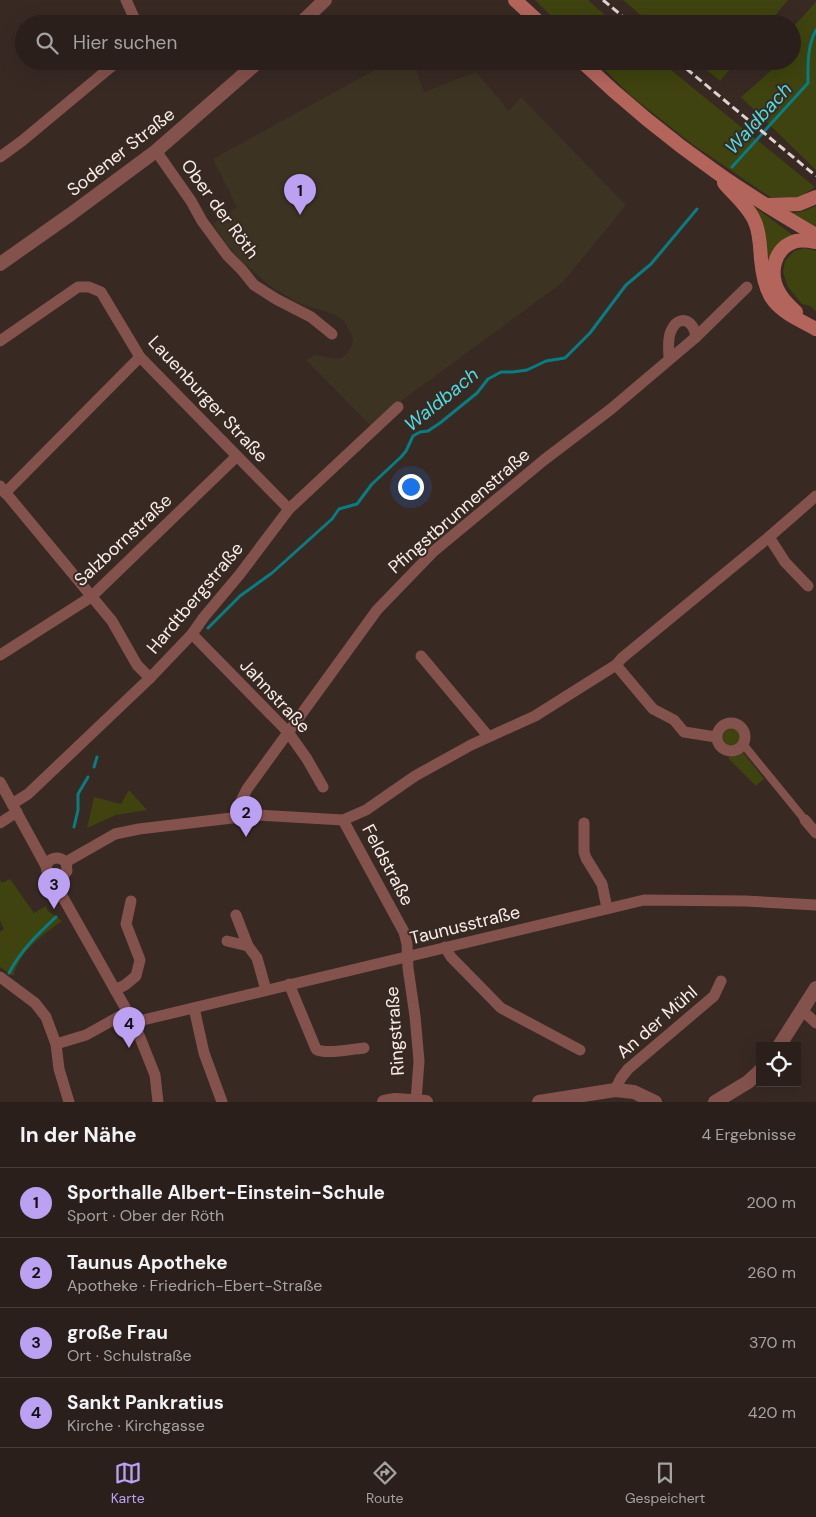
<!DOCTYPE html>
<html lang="de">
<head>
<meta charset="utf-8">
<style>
	:root { --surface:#2a1f1a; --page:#362c27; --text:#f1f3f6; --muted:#a5a2a2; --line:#463d39; --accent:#bca0f2 }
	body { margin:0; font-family:"DM Sans",sans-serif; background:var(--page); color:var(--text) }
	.controls { position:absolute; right:15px; bottom:15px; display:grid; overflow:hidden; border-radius:0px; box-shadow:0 5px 20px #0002 }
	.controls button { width:45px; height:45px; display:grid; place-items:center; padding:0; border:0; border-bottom:1px solid var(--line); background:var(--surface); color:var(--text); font:25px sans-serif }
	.you { position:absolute; left:410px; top:486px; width:18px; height:18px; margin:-12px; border:4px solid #fff; border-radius:50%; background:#1a73e8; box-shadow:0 0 0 8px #1a73e833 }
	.badge { display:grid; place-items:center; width:32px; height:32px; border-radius:50%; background:var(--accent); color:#111; font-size:16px; font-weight:700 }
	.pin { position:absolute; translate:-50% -41px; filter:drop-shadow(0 1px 2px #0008) }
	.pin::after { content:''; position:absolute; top:26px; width:18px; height:15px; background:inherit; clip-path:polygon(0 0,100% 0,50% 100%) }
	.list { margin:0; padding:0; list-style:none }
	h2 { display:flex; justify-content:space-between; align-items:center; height:65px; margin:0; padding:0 20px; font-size:21px }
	h2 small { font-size:16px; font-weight:400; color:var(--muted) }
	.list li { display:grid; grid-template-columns:32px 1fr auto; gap:15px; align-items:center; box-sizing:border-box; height:70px; padding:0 20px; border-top:1px solid var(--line) }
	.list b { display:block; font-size:19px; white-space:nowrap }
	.list p { margin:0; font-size:16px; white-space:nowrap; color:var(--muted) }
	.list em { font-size:16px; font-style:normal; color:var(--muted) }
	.icon { flex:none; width:28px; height:28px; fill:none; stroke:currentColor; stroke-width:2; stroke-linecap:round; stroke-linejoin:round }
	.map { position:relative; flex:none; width:816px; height:1102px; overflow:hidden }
	.search { position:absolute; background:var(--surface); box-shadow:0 5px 20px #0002; left:15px; right:15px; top:15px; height:55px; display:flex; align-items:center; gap:12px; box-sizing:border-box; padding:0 18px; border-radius:28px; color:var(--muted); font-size:19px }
	.sheet { height:345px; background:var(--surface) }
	nav { display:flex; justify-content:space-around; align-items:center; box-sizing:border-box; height:70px; border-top:1px solid var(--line); background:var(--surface); font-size:14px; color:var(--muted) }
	nav a { display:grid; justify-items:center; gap:2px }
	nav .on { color:var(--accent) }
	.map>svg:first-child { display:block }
</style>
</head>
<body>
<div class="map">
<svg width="816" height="1102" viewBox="0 0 816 1102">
	<rect width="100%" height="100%" fill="#382923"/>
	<path fill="#3d3323" d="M 391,61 L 413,61 L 424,92 L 476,72 L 509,111 L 521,97 L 626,205 L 563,282 L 397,404 L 372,427 L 306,360 L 316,355 L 334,359 L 341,358 L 347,354 L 352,346 L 353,338 L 345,322 L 336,315 L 299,303 L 270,286 L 240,260 L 228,246 L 213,224 L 237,207 L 213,159 Z"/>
	<g fill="#3e430f">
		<path d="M 535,0 L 588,0 L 615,24 L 559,24 Z"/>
		<path d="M 623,0 L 788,0 L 768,24 L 651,24 Z"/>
		<path d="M 816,2 L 816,170 L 741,97 L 776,66 L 777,61 L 792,61 L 792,28 Z"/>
		<path d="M 596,61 L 660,61 L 815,187 L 799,198 L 770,197 L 692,144 L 630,95 Z"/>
		<path d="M 696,61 L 737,61 L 720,81 Z"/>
		<path d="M 751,204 L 794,236 C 769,245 771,257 767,280 Z"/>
		<path d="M 816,206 L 816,227 L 792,213 L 804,211 Z"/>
		<path d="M 805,248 L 816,251 L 816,311 L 810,306 L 802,304 L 788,287 L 783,272 L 785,261 L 794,251 Z"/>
		<circle cx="732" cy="737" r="9"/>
		<path d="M 742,751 L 764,779 L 756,786 L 728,758 Z"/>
		<path d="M 129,790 L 147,810 L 116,815 L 87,828 L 94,797 L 121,804 Z"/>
		<path d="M 10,879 L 34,913 L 46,906 L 48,911 L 62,921 C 42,935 20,951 13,976 L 0,967 L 0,932 L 4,929 L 0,920 L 0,880 L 2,883 Z"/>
	</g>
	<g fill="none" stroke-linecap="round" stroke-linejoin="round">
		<g stroke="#067e82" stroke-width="3">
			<path d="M 732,167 L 808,83 C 808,64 807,47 816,30"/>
			<path d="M 208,628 L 240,596 L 272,573 L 332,519 L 339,509 L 357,504 L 372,484 L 401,457 L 406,451 L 413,436 L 420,432 L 428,431 L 440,423 L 477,393 L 488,379 L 501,372 L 513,372 L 527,370 L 546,361 L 565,358 L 590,333 L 626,285 L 651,264 L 697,209"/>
			<path d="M 94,767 L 97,757"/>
			<path d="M 74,827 L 78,810 L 78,794 L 88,777"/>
			<path d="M 9,973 C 21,950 37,935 56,917"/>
		</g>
		<path stroke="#84524c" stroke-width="8" d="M 743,744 L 805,820"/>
		<g stroke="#84524c" stroke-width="11">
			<path d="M 126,0 L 137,24"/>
			<path d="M 156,151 L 191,201 L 202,221 L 227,255 L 242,270 L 254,285 L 276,299 L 311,317 L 332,334"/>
			<path d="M 0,157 L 22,141 L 118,61"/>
			<path d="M 696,337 L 747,287"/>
			<path d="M 0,341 L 78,287 L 89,287 L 101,292 L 140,357 L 289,509"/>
			<path d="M 0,486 L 112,621 L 137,665 L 150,678"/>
			<path d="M 5,493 L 140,357"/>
			<path d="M 769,537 L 785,562 L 808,586"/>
			<path d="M 192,634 L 288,732 L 307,759 L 323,787"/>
			<path d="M 0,655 L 91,597 L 237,456"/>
			<path d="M 421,656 L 488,736"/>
			<path d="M 616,665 L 653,709 L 674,720 L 684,732 L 716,737"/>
			<circle cx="731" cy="737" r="14"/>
			<path d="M 0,782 L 46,866"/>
			<path d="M 12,804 L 28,794 L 150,678 L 192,634 L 204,617 L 240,574 L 289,509 L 398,407"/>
			<path d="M 239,817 L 241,801 L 247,789 L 377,610 L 434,551 L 544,460 L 611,409 L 696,337 C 694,319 678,314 671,331 C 667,339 669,350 669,359"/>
			<path d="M 343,820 L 404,932 L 407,944 L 408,968 L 415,1016 L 419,1061 L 416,1101"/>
			<path d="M 805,820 L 816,833"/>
			<path d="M 0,823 L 17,812"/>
			<path d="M 584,823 L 584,852 L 586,858 L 602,884 L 607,908"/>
			<path d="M 66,862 L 115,834 L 139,829 L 257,815 L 343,820 L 366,810 L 415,776 L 471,745 L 535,716 L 616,665 L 622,658 L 769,537 L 816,496"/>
			<path d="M 52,878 C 59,879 63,877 67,871 L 66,862 C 53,850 38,867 52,878 L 135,1025 L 155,1075 L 158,1102"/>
			<path d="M 236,915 L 248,946 L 257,958 L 266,990"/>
			<path d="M 227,941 L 248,946"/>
			<path d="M 445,947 L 451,957 L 501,1008 L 580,1050"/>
			<path d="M 0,977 L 35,1003 L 46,1017 L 56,1044 L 59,1069 L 69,1102"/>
			<path d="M 289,984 L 316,1049 C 324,1055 353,1049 364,1048"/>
			<path d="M 115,990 L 125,985 L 136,976 L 140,960 L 126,924 L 131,901"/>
			<path d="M 194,1008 L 204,1053 L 222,1102"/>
			<path d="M 802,1010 L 816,1023"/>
			<path d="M 128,1013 L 137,1020 L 143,1020 L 644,900 L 746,901 L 816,905"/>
			<path d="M 56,1044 L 86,1035 L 122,1015 L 128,1013"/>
			<path d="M 615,1090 L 621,1078 L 628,1069 L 714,996 L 721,981"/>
		</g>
		<g stroke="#84524c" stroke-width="14">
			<path d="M 300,24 L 325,0"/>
			<path d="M 0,264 L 71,214 L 156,151 L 259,61"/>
			<path d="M 779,1046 L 816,988"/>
			<path d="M 384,1102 L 395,1100 L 426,1102"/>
			<path d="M 539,1102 L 615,1090 L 634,1092 L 655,1102"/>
			<path d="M 715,1102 L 748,1082 L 760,1071"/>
		</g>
		<g stroke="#b3655c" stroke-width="14">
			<path d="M 515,0 L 541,24"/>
			<path d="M 581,61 C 623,101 669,139 716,172 C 748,195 782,215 816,235"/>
			<path d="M 724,183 C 734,195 749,207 755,222 C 760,233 760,247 761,259 C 765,305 779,309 816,329"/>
			<path d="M 766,205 L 799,204 L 816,197"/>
			<path d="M 796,312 C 790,306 784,301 780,294 C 768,275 773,248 796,241 C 802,240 810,241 816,242"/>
		</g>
		<g stroke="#ded3cf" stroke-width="3" stroke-dasharray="8 4" stroke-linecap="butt">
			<path d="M 603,0 L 632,24"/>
			<path d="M 677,61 L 816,176"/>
		</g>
	</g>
	<g text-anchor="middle" stroke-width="4" stroke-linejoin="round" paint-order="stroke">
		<g font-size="18" fill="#f7ede9" stroke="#382923">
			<text transform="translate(121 152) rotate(-38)" y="6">Sodener Straße</text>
			<text transform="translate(220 209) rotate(54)" y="6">Ober der Röth</text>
			<text transform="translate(208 399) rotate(47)" y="6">Lauenburger Straße</text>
			<text transform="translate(459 511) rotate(-41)" y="6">Pfingstbrunnenstraße</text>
			<text transform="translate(123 540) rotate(-43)" y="6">Salzbornstraße</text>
			<text transform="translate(195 598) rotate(-50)" y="6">Hardtbergstraße</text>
			<text transform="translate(275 696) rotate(47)" y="6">Jahnstraße</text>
			<text transform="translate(388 865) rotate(62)" y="6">Feldstraße</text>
			<text transform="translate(465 925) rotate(-14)" y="6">Taunusstraße</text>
			<text transform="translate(657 1022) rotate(-41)" y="6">An der Mühl</text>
			<text transform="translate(395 1031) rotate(-94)" y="6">Ringstraße</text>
		</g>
		<g font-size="19" font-style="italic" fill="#4ddde3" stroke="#382923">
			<text transform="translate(758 118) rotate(-48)" y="7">Waldbach</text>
			<text transform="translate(441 399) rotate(-39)" y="7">Waldbach</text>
		</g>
	</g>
</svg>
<div class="controls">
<button><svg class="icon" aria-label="locate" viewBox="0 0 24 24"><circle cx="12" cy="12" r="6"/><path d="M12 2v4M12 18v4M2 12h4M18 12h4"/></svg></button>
</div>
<div class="you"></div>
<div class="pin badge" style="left:300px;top:215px">1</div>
<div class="pin badge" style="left:246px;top:837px">2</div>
<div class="pin badge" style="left:54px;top:909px">3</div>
<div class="pin badge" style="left:129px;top:1048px">4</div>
<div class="search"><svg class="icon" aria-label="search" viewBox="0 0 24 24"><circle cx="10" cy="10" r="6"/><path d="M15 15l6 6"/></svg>Hier suchen</div>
</div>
<section class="sheet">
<h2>In der Nähe<small>4 Ergebnisse</small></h2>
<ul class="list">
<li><span class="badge">1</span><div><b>Sporthalle Albert-Einstein-Schule</b><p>Sport · Ober der Röth</p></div><em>200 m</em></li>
<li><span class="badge">2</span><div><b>Taunus Apotheke</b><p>Apotheke · Friedrich-Ebert-Straße</p></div><em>260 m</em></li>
<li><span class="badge">3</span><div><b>große Frau</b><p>Ort · Schulstraße</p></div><em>370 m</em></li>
<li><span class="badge">4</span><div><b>Sankt Pankratius</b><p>Kirche · Kirchgasse</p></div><em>420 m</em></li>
</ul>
</section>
<nav>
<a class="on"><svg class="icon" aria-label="map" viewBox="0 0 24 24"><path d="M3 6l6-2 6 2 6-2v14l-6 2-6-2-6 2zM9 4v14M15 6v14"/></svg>Karte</a>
<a><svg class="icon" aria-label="directions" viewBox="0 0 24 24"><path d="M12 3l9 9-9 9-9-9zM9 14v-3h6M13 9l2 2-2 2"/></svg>Route</a>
<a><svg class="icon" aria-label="saved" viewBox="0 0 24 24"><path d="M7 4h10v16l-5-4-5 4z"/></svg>Gespeichert</a>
</nav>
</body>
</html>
